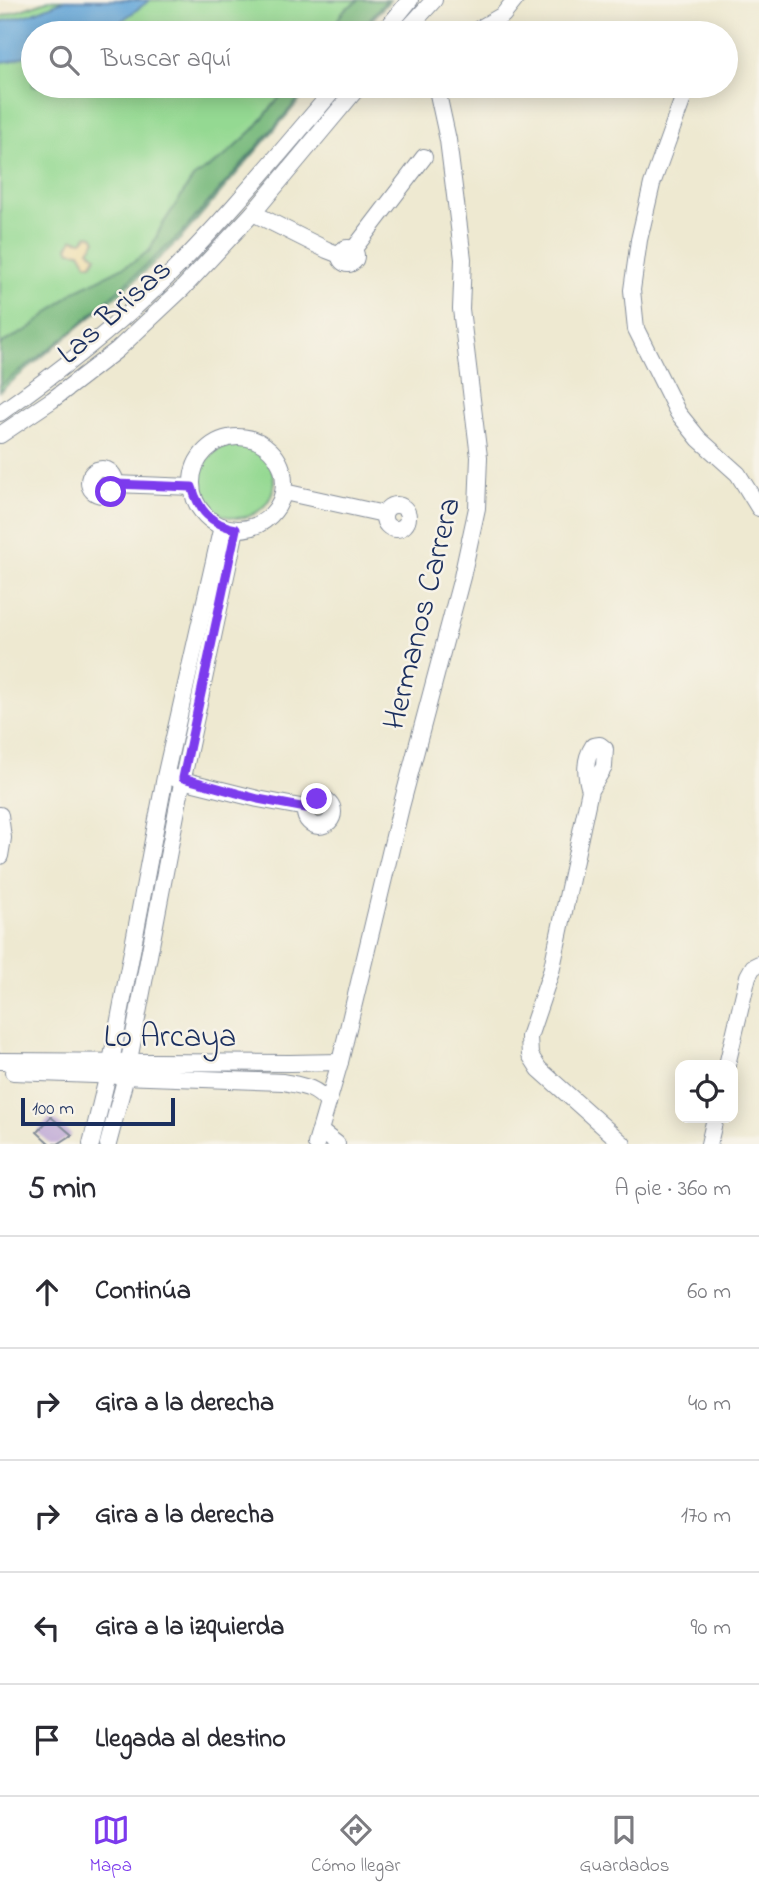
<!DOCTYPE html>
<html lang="es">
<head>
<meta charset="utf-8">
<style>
	:root { --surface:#fff; --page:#f2f2f3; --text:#2b2b33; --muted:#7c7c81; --line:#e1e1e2; --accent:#7c3aed }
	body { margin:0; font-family:"Indie Flower",sans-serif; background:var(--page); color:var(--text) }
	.controls { position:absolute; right:21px; bottom:21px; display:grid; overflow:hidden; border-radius:14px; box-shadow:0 4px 18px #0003 }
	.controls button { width:63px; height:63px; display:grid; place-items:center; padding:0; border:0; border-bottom:2px solid var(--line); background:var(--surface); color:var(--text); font:35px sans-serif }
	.scale { position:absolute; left:21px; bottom:18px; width:154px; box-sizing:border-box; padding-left:7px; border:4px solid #1b2f5e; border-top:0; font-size:19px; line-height:24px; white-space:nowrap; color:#1b2f5e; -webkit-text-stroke:5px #f7f3e8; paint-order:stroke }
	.stop { position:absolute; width:21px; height:21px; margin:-16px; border:5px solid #7c3aed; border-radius:50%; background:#fff }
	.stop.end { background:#7c3aed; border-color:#fff; box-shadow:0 2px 7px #0008 }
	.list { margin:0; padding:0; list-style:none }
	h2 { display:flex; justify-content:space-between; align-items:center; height:91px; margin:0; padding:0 28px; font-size:30px }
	h2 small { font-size:23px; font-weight:400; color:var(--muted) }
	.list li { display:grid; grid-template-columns:46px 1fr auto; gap:21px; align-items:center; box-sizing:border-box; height:112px; padding:0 28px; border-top:2px solid var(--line) }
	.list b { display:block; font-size:26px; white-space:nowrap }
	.list em { font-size:23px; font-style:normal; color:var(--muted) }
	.icon { flex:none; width:38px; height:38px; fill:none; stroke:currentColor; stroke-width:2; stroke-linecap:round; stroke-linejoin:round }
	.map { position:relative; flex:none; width:759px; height:1144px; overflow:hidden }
	.search { position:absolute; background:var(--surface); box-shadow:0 4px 18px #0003; left:21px; right:21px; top:21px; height:77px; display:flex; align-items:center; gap:18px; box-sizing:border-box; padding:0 24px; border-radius:38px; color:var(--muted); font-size:26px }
	.sheet { height:651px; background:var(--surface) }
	nav { display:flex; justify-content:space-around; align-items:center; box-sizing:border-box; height:98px; border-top:2px solid var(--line); background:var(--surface); font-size:19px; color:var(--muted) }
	nav a { display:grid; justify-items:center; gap:4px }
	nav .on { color:var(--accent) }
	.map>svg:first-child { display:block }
</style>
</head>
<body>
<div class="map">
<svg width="759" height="1144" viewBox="0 0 759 1144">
	<rect width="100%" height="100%" fill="#f7f3e8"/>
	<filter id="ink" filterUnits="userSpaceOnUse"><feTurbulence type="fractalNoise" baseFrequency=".0143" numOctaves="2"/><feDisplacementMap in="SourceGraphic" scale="14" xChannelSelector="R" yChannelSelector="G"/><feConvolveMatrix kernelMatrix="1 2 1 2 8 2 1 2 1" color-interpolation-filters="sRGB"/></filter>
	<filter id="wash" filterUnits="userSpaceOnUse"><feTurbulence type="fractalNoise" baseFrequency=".00686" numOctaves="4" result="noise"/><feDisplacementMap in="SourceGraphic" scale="28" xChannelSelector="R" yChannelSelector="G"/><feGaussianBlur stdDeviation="1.57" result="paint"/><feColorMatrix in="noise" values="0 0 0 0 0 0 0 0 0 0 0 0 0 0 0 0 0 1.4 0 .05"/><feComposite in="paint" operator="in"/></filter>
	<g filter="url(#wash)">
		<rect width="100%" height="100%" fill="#eee9d1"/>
		<g fill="#94d992" stroke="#588478" stroke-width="2">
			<path d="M 50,0 L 390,0 L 360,33 L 33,33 L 33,86 L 312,86 L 182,237 L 124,290 L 0,391 L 0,17 Z"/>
			<circle cx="237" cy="481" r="37"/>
		</g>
		<g fill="#77b97c" stroke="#49746d" stroke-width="2">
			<path d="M 359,0 L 387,0 L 357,33 L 329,33 L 344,10 Z"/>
			<path d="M 289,86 L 310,86 L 180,235 L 73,331 L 0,386 L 0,346 L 2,343 L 29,329 L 75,291 L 132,263 L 150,250 L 161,227 L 193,178 L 224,157 L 254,129 Z"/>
		</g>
		<path fill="#eeda9e" stroke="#84847e" stroke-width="2" d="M 88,235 L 93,236 L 96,240 L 89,250 L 96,256 L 92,264 L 87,264 L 80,252 L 70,251 L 68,247 L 73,239 L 82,241 Z"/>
		<path fill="#63a6d8" stroke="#3f6a9b" stroke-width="2" d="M 65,0 L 150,0 L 120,22 L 111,33 L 33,33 L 33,53 L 11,61 L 0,62 L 0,22 L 31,14 Z"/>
		<g id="blocks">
			<path fill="#b69dd3" d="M 51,1117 L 72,1135 L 58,1144 L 50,1144 L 37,1132 Z"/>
		</g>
	</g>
	<g filter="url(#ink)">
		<use href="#blocks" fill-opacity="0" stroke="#848c98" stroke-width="2"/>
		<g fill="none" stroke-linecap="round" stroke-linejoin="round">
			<g stroke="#848c98" stroke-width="18">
				<g id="minor">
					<path d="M 383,33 L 410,0"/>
					<path d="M 404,33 L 434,0"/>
					<path d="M 472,33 L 503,15 L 515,0"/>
					<path d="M 682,101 L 652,184 L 639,240 L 632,290 L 636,329 L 678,413 L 699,439 L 738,474 L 759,508"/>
					<path d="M 253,213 L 327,250 L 340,255"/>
					<circle cx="348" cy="256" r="8"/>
					<path d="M 353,250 L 424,157"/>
					<path d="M 0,413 C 54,375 107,334 155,289 C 220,226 278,155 337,86"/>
					<path d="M 0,435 L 52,400 L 117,350 L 182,289 L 253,213 L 359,86"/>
					<circle cx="238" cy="483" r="46"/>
					<circle cx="102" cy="482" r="13"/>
					<path d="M 115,484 L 192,487"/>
					<path d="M 284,492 L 384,514"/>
					<circle cx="396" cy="517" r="12"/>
					<path d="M 174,778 L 258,799 L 306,808"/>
					<path d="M 590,790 C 585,774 584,760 593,746 L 600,745 L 605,749 L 604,767 L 590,790 L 551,972 L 529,1037 L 530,1055 L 539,1069 L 623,1144"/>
					<circle cx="319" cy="812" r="14"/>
					<path d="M 0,815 L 3,838 L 0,856"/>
					<path d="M 0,1061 L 290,1063 L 340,1062"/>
					<path d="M 727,1065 L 748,976 L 753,967 L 759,964"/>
					<path d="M 13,1072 L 283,1082 C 303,1086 316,1087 328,1103"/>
					<path d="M 320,1131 L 337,1144"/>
					<path d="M 91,1144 L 111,1062 L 165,777 L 222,526"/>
					<path d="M 108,1144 L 126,1076 L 183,778 L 236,529"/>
					<path d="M 316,1144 L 340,1062 L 401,807 L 462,577 L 477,508 L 479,457 L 461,309 L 463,259 L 448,140 L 438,94 L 438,86"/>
					<path d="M 709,1144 L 715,1118"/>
				</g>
			</g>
			<use href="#minor" stroke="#fff" stroke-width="16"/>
		</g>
	</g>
	<g fill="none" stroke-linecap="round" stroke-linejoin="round" filter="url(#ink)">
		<path stroke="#7c3aed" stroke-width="9" d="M 111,492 L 115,484 L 192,487 C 199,511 211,524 236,529 L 183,778 L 258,799 L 306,808 L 308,803 L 317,799"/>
	</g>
	<g text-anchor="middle" stroke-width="5" stroke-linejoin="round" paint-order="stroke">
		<g font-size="32" fill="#1b2f5e" stroke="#f7f3e8">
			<text transform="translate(113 310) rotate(-42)" y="11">Las Brisas</text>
			<text transform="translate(420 613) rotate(-76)" y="11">Hermanos Carrera</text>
			<text x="170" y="1046">Lo Arcaya</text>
		</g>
	</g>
</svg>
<div class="controls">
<button><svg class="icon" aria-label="locate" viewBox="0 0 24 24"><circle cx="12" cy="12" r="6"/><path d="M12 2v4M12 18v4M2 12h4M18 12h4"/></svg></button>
</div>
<div class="scale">100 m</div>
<div class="stop" style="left:111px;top:492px"></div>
<div class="stop end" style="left:317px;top:799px"></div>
<div class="search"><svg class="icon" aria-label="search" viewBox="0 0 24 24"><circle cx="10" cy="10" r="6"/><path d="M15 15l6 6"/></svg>Buscar aquí</div>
</div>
<section class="sheet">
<h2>5 min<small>A pie · 360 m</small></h2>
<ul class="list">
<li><svg class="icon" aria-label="ahead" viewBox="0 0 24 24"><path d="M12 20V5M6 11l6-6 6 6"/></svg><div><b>Continúa</b></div><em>60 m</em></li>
<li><svg class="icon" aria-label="right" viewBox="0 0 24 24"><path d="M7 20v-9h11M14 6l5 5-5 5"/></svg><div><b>Gira a la derecha</b></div><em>40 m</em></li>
<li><svg class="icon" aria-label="right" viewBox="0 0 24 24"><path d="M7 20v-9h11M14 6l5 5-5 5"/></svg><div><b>Gira a la derecha</b></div><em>170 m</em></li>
<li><svg class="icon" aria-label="left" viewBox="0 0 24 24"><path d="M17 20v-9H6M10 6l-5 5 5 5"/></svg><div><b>Gira a la izquierda</b></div><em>90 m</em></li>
<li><svg class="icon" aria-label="arrive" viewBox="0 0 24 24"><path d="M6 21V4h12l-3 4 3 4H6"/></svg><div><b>Llegada al destino</b></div></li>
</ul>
</section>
<nav>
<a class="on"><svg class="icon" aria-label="map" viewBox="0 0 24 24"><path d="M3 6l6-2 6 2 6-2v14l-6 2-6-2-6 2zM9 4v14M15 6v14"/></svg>Mapa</a>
<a><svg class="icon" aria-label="directions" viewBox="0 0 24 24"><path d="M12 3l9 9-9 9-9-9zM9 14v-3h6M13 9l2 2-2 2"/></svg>Cómo llegar</a>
<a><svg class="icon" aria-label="saved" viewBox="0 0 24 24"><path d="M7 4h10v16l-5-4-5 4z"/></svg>Guardados</a>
</nav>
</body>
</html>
